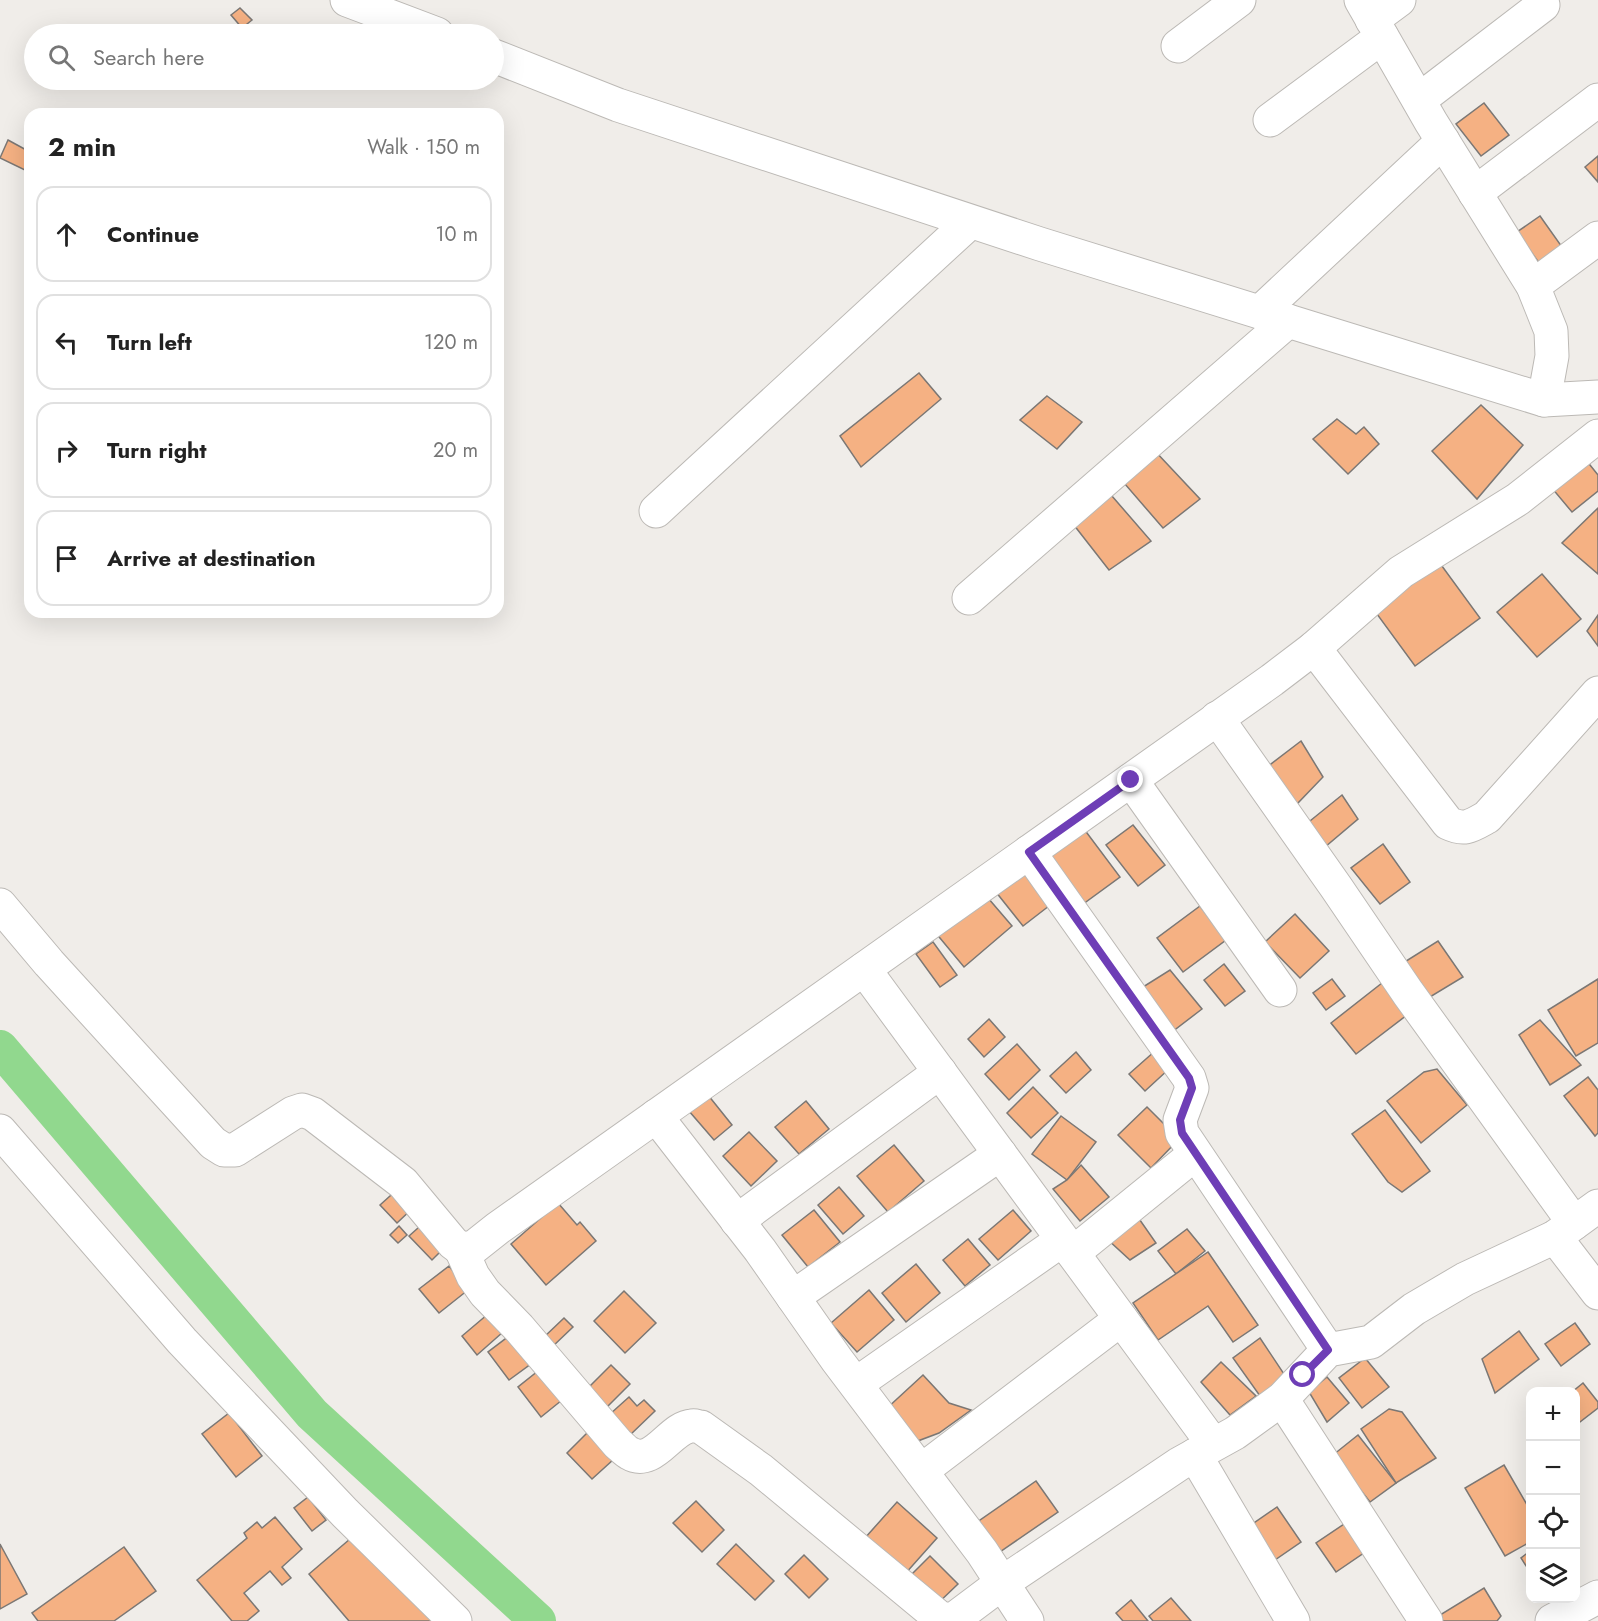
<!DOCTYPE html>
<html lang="en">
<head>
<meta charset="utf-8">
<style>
	:root { --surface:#fff; --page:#f2f2f2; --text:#222; --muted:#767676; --line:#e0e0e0 }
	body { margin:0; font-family:Jost,sans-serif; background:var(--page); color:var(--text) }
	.controls { position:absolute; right:18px; bottom:18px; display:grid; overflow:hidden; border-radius:12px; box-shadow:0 6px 24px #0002 }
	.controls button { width:54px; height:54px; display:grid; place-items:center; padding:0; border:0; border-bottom:2px solid var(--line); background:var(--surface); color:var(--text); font:30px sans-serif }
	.stop { position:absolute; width:18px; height:18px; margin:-14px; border:4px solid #6e3eb6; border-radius:50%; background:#fff }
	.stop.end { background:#6e3eb6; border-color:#fff; box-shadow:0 2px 6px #0008 }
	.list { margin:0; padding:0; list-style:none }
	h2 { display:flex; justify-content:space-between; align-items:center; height:78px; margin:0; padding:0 24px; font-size:26px }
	h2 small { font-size:20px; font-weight:400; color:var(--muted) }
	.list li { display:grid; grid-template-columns:39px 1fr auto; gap:18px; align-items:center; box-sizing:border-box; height:96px; margin:0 12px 12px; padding:0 12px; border:2px solid var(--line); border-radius:18px }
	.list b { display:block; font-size:22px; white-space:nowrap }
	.list em { font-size:20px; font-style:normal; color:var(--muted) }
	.icon { flex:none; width:33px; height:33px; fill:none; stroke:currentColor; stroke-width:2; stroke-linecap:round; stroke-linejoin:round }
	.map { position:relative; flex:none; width:1598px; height:1621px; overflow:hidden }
	.search { position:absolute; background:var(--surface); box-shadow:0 6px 24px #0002; left:24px; top:24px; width:480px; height:66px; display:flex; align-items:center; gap:15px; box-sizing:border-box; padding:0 21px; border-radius:33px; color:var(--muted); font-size:22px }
	.panel { position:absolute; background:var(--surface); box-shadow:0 6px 24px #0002; left:24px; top:108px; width:480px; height:510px; border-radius:18px }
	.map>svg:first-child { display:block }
</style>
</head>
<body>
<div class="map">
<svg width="1598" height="1621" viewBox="0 0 1598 1621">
	<rect width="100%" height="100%" fill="#f0ede9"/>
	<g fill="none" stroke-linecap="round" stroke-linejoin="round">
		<path stroke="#91d88e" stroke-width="36" d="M 0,1048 L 312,1414 L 538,1621"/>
	</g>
	<g fill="#f5b183" stroke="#7b7774" stroke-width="1.5">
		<path d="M 240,8 L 252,20 L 242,28 L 231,15 Z"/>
		<path d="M 1484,103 L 1509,135 L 1481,156 L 1456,124 Z"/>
		<path d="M 8,140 L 30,152 L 30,165 L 27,171 L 0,158 Z"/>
		<path d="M 1598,156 L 1598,182 L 1585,167 Z"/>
		<path d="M 1540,216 L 1562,247 L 1539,263 L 1517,232 Z"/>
		<path d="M 919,373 L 941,399 L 861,467 L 840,436 Z"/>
		<path d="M 1047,396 L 1082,422 L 1057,449 L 1020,420 Z"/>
		<path d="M 1481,405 L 1523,445 L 1477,499 L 1432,451 Z"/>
		<path d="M 1337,419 L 1356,434 L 1364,427 L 1379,444 L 1348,474 L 1313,439 Z"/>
		<path d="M 1154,450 L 1200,499 L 1163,528 L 1118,476 Z"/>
		<path d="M 1582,455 L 1598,475 L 1598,491 L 1572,512 L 1546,481 Z"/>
		<path d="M 1105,488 L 1151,541 L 1109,570 L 1070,520 Z"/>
		<path d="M 1598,508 L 1598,574 L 1562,543 Z"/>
		<path d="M 1439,562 L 1480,618 L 1415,666 L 1374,610 Z"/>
		<path d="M 1542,574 L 1581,619 L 1537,657 L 1497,612 Z"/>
		<path d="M 1598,615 L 1598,646 L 1587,631 Z"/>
		<path d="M 1301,741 L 1323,777 L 1296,805 L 1267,767 Z"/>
		<path d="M 1342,795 L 1358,819 L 1325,847 L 1305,825 Z"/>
		<path d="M 1081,825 L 1120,877 L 1079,907 L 1040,856 Z"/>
		<path d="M 1133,825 L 1165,865 L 1138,886 L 1106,845 Z"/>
		<path d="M 1383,844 L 1410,882 L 1380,904 L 1351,868 Z"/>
		<path d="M 1026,860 L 1058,899 L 1023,926 L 992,887 Z"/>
		<path d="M 982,891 L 1012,926 L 964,967 L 935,932 Z"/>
		<path d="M 1200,906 L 1226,940 L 1183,972 L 1157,938 Z"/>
		<path d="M 1295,914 L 1329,951 L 1300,978 L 1265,942 Z"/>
		<path d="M 1438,941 L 1463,977 L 1420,1003 L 1395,968 Z"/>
		<path d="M 933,942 L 957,975 L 940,987 L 916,954 Z"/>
		<path d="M 1224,964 L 1245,991 L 1225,1006 L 1204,980 Z"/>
		<path d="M 1170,970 L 1202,1009 L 1168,1035 L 1135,992 Z"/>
		<path d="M 1332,979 L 1345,996 L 1326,1010 L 1313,993 Z"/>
		<path d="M 1598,979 L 1598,1043 L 1576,1056 L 1548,1010 Z"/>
		<path d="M 1382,983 L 1407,1015 L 1356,1054 L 1331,1023 Z"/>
		<path d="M 989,1019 L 1005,1037 L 984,1057 L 968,1039 Z"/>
		<path d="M 1540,1020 L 1581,1065 L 1550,1085 L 1519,1035 Z"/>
		<path d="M 1017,1044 L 1040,1070 L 1009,1100 L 985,1074 Z"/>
		<path d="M 1155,1051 L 1170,1068 L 1145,1091 L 1129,1074 Z"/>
		<path d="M 1076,1052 L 1091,1070 L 1066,1093 L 1050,1076 Z"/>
		<path d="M 1437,1069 L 1467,1105 L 1421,1143 L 1387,1101 L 1424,1072 Z"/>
		<path d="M 1588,1077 L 1598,1090 L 1598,1133 L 1595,1136 L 1564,1096 Z"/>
		<path d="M 1033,1087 L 1058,1113 L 1031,1138 L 1007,1113 Z"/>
		<path d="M 708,1095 L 732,1125 L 714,1140 L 689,1111 Z"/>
		<path d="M 806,1101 L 829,1129 L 799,1154 L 775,1127 Z"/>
		<path d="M 1147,1107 L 1179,1139 L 1151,1168 L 1118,1135 Z"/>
		<path d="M 1385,1110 L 1430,1171 L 1402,1192 L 1388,1182 L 1352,1134 Z"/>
		<path d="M 1061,1116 L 1096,1142 L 1067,1180 L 1032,1154 Z"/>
		<path d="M 749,1132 L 777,1161 L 751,1186 L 723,1156 Z"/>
		<path d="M 894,1145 L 924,1181 L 888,1212 L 857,1176 Z"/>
		<path d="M 1081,1165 L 1109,1197 L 1080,1221 L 1053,1189 L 1067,1180 Z"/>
		<path d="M 400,1187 L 416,1205 L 397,1223 L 380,1205 Z"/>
		<path d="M 839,1187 L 864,1216 L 843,1234 L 818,1205 Z"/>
		<path d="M 558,1203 L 577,1225 L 580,1222 L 596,1241 L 546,1285 L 511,1244 Z"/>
		<path d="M 814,1210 L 840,1242 L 808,1267 L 782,1235 Z"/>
		<path d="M 1013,1210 L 1031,1231 L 998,1260 L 979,1239 Z"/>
		<path d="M 1135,1213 L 1156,1243 L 1130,1260 L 1106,1238 Z"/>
		<path d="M 427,1220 L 449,1243 L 432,1260 L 409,1236 Z"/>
		<path d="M 399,1226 L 407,1235 L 398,1243 L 390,1235 Z"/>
		<path d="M 1187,1229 L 1205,1251 L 1176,1274 L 1158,1251 Z"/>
		<path d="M 968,1239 L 990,1265 L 965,1286 L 943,1260 Z"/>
		<path d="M 1208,1252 L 1258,1325 L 1233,1342 L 1208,1306 L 1158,1340 L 1133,1303 Z"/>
		<path d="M 916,1264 L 940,1293 L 906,1322 L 882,1293 Z"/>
		<path d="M 449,1266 L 468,1290 L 439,1313 L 419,1289 Z"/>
		<path d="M 869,1290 L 894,1320 L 857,1352 L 831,1323 Z"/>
		<path d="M 624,1291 L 656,1323 L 625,1353 L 594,1321 Z"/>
		<path d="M 488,1314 L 503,1332 L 477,1355 L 462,1336 Z"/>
		<path d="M 564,1318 L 573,1327 L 551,1348 L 542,1339 Z"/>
		<path d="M 1575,1323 L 1590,1344 L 1561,1366 L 1545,1344 Z"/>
		<path d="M 517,1330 L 539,1358 L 509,1380 L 488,1352 Z"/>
		<path d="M 1519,1331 L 1539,1359 L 1495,1393 L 1482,1359 Z"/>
		<path d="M 1260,1338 L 1286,1377 L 1260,1396 L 1233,1358 Z"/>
		<path d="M 1365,1358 L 1389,1387 L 1362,1408 L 1339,1378 Z"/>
		<path d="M 1221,1362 L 1256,1396 L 1230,1415 L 1201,1382 Z"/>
		<path d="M 611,1365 L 630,1384 L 605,1409 L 586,1390 Z"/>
		<path d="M 543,1367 L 567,1396 L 541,1417 L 518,1387 Z"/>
		<path d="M 923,1375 L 949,1403 L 971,1410 L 939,1433 L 915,1442 L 885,1410 Z"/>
		<path d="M 1327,1377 L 1349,1403 L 1327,1422 L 1309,1392 Z"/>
		<path d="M 1583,1383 L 1598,1402 L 1598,1408 L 1576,1425 L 1576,1392 L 1572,1392 Z"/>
		<path d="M 629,1397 L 637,1406 L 644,1400 L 655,1411 L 629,1436 L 609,1415 Z"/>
		<path d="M 1389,1409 L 1402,1412 L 1436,1458 L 1396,1483 L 1361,1429 Z"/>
		<path d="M 229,1413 L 262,1456 L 236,1477 L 202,1434 Z"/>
		<path d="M 588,1432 L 614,1459 L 592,1479 L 567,1453 Z"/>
		<path d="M 1358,1435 L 1396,1483 L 1370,1502 L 1333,1455 Z"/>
		<path d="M 1504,1465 L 1530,1510 L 1530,1542 L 1505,1556 L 1465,1488 Z"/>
		<path d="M 1036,1481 L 1058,1512 L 994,1556 L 973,1525 Z"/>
		<path d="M 308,1497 L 326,1520 L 312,1531 L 294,1508 Z"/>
		<path d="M 696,1501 L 724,1530 L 702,1552 L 673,1523 Z"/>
		<path d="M 897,1502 L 937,1538 L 905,1574 L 865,1538 Z"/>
		<path d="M 1277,1507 L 1301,1542 L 1272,1562 L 1248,1527 Z"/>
		<path d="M 275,1517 L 302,1549 L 282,1567 L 291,1578 L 282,1585 L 270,1571 L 244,1593 L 259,1611 L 247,1621 L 232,1621 L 197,1580 L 247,1538 L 244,1533 L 257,1522 L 262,1528 Z"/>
		<path d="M 1353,1518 L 1374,1546 L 1336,1572 L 1316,1543 Z"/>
		<path d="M 357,1533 L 432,1621 L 349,1621 L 309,1574 Z"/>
		<path d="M 0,1544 L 27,1594 L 0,1609 Z"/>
		<path d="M 736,1544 L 774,1581 L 755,1600 L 717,1564 Z"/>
		<path d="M 124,1547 L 156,1591 L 114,1621 L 38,1621 L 32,1613 Z"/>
		<path d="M 1530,1551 L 1530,1572 L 1521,1558 Z"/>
		<path d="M 804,1555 L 828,1579 L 809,1598 L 785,1574 Z"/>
		<path d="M 930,1556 L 958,1584 L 934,1607 L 907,1579 Z"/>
		<path d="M 1484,1588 L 1501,1616 L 1497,1621 L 1443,1621 L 1440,1615 Z"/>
		<path d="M 1171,1598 L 1191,1621 L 1153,1621 L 1149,1616 Z"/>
		<path d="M 1131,1600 L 1148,1621 L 1123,1621 L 1116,1613 Z"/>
	</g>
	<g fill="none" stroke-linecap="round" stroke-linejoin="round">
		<g stroke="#bcb9b5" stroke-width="35">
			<g id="minor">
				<path d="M 1361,0 L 1431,122 L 1533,286 L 1551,331 L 1552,356 L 1544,400"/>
				<path d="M 1372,20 L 1399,0"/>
				<path d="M 1178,46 L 1239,0"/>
				<path d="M 1419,100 L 1543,5"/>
				<path d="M 1270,120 L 1382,37"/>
				<path d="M 1475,193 L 1598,100"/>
				<path d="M 1533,286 L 1598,238"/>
				<path d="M 1260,312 L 1443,141"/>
				<path d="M 656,511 L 970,222"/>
				<path d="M 969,598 L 1288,321"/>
				<path d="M 1314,648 L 1448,823 C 1465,831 1471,826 1487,817 L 1598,693"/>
				<path d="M 1217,718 L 1336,887 L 1408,993 L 1574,1223"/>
				<path d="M 1131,780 L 1280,990"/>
				<path d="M 1029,852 L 1189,1078 L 1192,1088 L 1180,1120 L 1182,1133 L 1328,1350"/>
				<path d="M 0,905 L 49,963 L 213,1143 L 224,1150 L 235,1150 L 293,1113 L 302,1110 L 313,1114 L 403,1183 L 453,1243 L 461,1249 L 474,1247 L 498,1228 L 1272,680 L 1314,648 L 1401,572 L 1518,499 L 1598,436"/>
				<path d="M 864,969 L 1213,1444"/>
				<path d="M 656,1116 L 760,1250 L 837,1360 L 982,1552 L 1027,1621"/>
				<path d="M 0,1131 L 182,1341 L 345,1513 L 455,1621"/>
				<path d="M 737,1221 L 940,1072"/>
				<path d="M 1555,1237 L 1598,1293"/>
				<path d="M 461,1249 L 473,1276 L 485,1293 L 519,1328 L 618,1444 C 622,1447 625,1451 629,1453 C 654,1468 670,1427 692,1426 C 695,1425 698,1427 701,1427 L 761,1470 L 941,1619 L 954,1619 L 1002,1583 L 1179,1464 L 1235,1433 L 1282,1399 L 1328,1350 L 1371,1342 L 1414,1309 L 1465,1279 L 1555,1237 L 1598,1206"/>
				<path d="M 1073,1253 L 1195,1154"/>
				<path d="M 793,1297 L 1000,1154"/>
				<path d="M 856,1384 L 1062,1240"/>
				<path d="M 1282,1399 L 1426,1621"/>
				<path d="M 1195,1455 L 1293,1621"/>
				<path d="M 921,1471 L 1121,1319"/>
				<path d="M 1552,1621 L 1598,1597"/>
			</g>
		</g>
		<g stroke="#bcb9b5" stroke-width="35">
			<g id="tertiary">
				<path d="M 347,0 L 437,34"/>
				<path d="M 494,56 L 618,105 L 1040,244 L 1288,321 L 1544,400 L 1598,397"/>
			</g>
		</g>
		<use href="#minor" stroke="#fff" stroke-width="33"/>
		<use href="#tertiary" stroke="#fff" stroke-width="33"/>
	</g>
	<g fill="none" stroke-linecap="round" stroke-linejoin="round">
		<path stroke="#6e3eb6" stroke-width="8" d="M 1131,780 L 1029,852 L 1189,1078 L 1192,1088 L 1180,1120 L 1182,1133 L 1328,1350 L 1303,1375"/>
	</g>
</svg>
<div class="controls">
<button>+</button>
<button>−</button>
<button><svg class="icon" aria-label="locate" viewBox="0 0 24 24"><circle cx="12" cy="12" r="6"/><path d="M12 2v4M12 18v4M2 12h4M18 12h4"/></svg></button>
<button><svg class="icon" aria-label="layers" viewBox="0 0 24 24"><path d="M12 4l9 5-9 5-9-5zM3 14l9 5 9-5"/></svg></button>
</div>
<div class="stop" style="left:1303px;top:1375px"></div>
<div class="stop end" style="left:1131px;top:780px"></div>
<div class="search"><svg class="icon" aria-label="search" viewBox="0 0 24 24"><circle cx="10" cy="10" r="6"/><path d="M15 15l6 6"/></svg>Search here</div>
<section class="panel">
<h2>2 min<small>Walk · 150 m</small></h2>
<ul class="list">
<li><svg class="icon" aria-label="ahead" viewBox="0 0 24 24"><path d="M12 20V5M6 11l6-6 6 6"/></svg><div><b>Continue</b></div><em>10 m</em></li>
<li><svg class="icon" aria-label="left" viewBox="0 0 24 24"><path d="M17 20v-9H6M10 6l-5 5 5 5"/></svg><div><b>Turn left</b></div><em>120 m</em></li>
<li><svg class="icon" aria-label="right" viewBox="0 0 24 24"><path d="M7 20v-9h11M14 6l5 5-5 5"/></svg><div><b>Turn right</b></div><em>20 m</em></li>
<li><svg class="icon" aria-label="arrive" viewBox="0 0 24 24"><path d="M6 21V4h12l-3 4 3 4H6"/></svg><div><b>Arrive at destination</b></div></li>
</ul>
</section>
</div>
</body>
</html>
